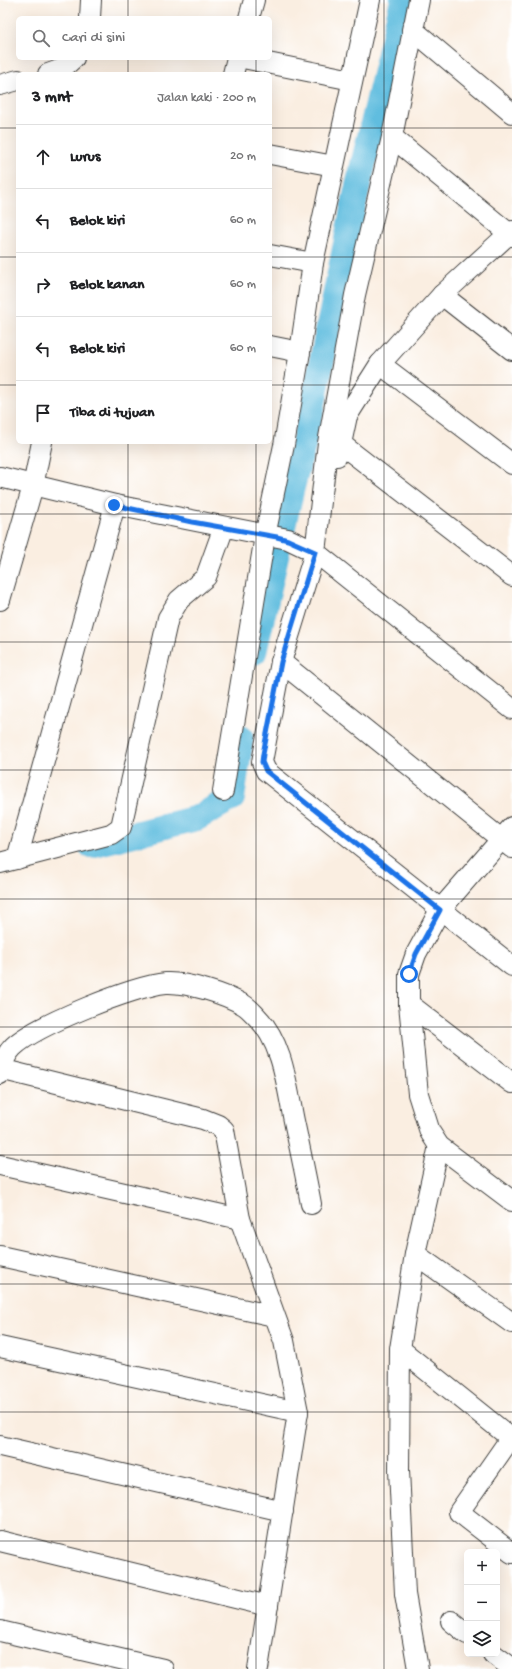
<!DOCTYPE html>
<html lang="id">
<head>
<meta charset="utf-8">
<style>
	:root { --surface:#fff; --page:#f6f6f6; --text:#202124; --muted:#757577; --line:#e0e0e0 }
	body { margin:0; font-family:"Gochi Hand",sans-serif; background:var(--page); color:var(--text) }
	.controls { position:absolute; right:12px; bottom:12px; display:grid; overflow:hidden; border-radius:6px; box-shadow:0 4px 16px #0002 }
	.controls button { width:36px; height:36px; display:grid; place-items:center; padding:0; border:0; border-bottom:1px solid var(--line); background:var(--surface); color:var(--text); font:20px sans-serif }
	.stop { position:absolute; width:12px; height:12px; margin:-9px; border:3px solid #1a73e8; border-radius:50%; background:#fff }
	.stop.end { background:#1a73e8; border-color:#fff; box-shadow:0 1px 4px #0008 }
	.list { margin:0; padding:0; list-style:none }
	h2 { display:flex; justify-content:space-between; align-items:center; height:52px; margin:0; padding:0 16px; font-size:17px }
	h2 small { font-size:13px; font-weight:400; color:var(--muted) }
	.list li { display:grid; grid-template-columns:26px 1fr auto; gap:12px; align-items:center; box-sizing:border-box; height:64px; padding:0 16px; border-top:1px solid var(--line) }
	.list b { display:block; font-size:15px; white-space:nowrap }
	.list em { font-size:13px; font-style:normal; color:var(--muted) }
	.icon { flex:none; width:22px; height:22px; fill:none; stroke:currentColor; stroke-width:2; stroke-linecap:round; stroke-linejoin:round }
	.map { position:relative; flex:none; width:512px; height:1669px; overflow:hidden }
	.search { position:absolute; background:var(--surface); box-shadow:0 4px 16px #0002; left:16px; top:16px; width:256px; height:44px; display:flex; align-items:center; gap:10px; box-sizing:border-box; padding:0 14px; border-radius:6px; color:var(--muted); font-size:15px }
	.panel { position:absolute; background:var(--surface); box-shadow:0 4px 16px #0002; left:16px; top:72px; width:256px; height:372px; border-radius:6px }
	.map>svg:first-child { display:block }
</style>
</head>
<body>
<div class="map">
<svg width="512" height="1669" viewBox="0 0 512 1669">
	<rect width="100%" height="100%" fill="#fff"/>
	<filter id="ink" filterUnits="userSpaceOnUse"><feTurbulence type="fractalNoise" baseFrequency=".025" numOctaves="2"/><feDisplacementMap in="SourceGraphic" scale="8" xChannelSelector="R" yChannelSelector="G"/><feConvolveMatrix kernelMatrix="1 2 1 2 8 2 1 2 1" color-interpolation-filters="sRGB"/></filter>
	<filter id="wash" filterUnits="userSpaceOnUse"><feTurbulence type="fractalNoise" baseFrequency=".012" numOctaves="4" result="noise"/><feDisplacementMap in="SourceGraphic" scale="16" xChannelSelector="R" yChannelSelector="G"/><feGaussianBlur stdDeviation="0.9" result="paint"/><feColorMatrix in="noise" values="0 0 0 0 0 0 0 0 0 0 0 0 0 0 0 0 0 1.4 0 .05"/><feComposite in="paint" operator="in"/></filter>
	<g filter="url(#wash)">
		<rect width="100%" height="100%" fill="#faeee1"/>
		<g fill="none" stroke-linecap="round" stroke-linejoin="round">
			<g stroke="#61bddf" stroke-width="26">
				<path d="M 254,652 L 292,487 L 309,423 L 357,190 L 403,0"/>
				<path d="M 91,845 L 197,818 L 232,798 L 241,738"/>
			</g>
		</g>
	</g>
	<g filter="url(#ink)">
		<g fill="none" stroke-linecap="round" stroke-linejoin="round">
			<g stroke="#3d3c3a" stroke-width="22">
				<g id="minor">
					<path d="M 419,0 L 392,137 L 355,295 L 328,443 L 315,552 L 281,662 L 262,762 L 266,771 L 512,966"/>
					<path d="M 90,18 L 91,0"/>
					<path d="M 249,18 L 254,0"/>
					<path d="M 412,29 L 512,113"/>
					<path d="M 243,58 L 352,80"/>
					<path d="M 48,74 L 62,69 L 74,58"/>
					<path d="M 233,74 L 237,58"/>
					<path d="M 0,85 L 18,80"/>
					<path d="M 392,137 L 512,236"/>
					<path d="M 270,154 L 334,166"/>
					<path d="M 270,255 L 313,263"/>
					<path d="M 442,295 L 512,350"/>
					<path d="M 270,346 L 300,352"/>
					<path d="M 380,364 L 512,464"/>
					<path d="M 341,444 L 347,416 L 380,364 L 442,295 L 512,231"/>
					<path d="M 337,456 L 341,444 L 512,576"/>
					<path d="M 0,477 L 115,505 L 288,539 L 315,552 L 512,709"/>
					<path d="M 0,600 L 33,486 L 42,442"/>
					<path d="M 281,662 L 512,848"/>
					<path d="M 223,791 L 265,536 L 284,445 L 300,352 L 313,263 L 370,0"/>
					<path d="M 512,827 L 440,910 L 416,954 L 409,974 L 409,1004 L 418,1094 L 430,1132 L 439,1146 L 512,1201"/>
					<path d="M 17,859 L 115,505"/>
					<path d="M 0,863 L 111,834 L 121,827 L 168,618 L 179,600 L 206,577 L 224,527"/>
					<path d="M 409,1004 L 512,1083"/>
					<path d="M 0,1069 L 203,1119 L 218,1125 L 224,1130 L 240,1219 L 284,1341 L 298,1412 L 258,1669"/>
					<path d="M 0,1074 C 2,1064 6,1054 13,1047 C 36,1025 134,986 166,983 C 187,982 225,994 244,1005 C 249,1008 253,1013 257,1017 C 283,1043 287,1087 294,1121 C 300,1149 306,1177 311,1204"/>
					<path d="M 0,1165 L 240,1219"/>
					<path d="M 415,1254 L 512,1323"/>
					<path d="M 0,1256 L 274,1316"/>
					<path d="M 0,1347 L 298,1412"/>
					<path d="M 400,1349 L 512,1439"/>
					<path d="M 512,1436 L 459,1512 L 512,1553"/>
					<path d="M 0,1446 L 283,1511"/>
					<path d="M 0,1541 L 268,1606"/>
					<path d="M 451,1621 L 467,1634"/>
					<path d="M 0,1631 L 163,1669"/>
					<path d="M 493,1654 L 512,1668"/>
					<path d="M 418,1669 L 405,1594 L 399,1470 L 400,1349 L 415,1254 L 439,1146"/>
				</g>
			</g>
			<use href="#minor" stroke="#fff" stroke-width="20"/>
		</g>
	</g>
	<g fill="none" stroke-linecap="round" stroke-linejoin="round" filter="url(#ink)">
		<path stroke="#1a73e8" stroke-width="5" d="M 114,505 L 192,522 L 277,537 L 288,540 L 315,552 L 281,662 L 263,754 L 262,762 L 266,771 L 440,910 L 416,954 L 409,974"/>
	</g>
	<path fill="none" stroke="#1c1c1c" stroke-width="1" stroke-opacity="0.55" d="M 128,0 L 128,18M 256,0 L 256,18M 384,0 L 384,1669M 128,58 L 128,74M 256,58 L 256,74M 0,128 L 18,128M 270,128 L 512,128M 0,257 L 18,257M 270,257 L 512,257M 0,385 L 18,385M 270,385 L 512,385M 128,442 L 128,1669M 256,442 L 256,1669M 0,514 L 512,514M 0,642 L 512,642M 0,770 L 512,770M 0,899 L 512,899M 0,1027 L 512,1027M 0,1155 L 512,1155M 0,1284 L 512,1284M 0,1412 L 512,1412M 0,1541 L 512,1541"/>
</svg>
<div class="controls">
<button>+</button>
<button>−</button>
<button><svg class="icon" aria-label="layers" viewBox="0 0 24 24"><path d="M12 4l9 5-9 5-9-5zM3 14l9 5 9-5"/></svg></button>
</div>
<div class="stop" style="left:409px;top:974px"></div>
<div class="stop end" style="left:114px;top:505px"></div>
<div class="search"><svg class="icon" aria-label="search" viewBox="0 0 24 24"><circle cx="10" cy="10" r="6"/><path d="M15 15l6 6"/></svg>Cari di sini</div>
<section class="panel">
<h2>3 mnt<small>Jalan kaki · 200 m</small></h2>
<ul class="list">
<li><svg class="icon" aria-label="ahead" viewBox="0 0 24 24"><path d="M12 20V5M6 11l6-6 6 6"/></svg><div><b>Lurus</b></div><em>20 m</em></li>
<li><svg class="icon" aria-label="left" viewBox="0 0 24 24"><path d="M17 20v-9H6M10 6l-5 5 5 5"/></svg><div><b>Belok kiri</b></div><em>60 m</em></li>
<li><svg class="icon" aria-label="right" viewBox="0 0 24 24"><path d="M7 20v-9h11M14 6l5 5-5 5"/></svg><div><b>Belok kanan</b></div><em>60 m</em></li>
<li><svg class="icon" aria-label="left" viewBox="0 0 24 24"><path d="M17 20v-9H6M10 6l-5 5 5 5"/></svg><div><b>Belok kiri</b></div><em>60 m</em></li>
<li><svg class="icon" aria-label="arrive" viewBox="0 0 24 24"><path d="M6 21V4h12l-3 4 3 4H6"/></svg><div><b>Tiba di tujuan</b></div></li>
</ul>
</section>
</div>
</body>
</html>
